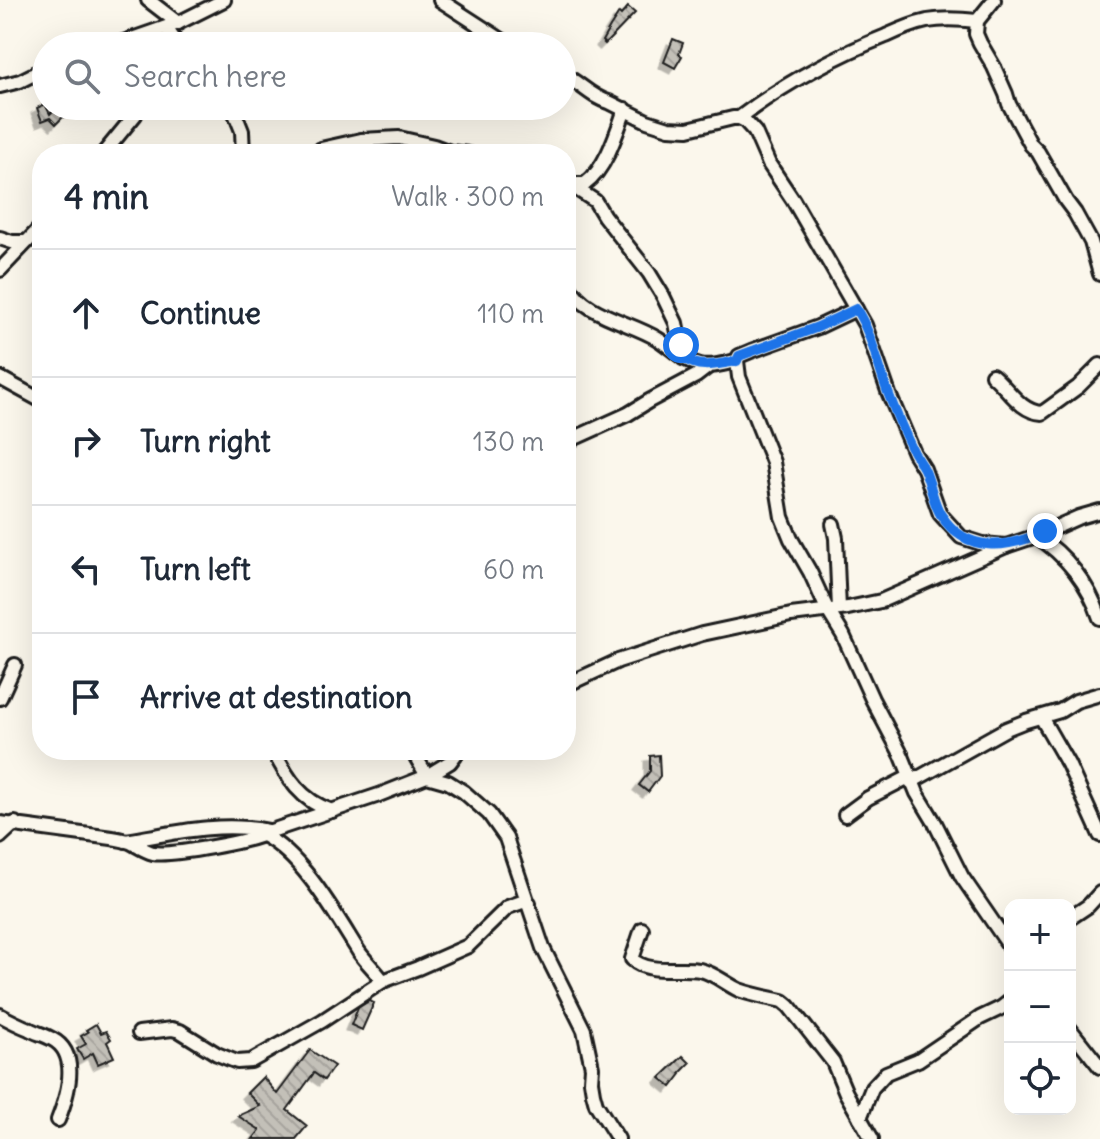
<!DOCTYPE html>
<html lang="en">
<head>
<meta charset="utf-8">
<style>
	:root { --surface:#fff; --page:#f6f6f7; --text:#1f2937; --muted:#747a83; --line:#e0e1e3 }
	body { margin:0; font-family:Delius,sans-serif; background:var(--page); color:var(--text) }
	.controls { position:absolute; right:24px; bottom:24px; display:grid; overflow:hidden; border-radius:16px; box-shadow:0 8px 32px #0002 }
	.controls button { width:72px; height:72px; display:grid; place-items:center; padding:0; border:0; border-bottom:2px solid var(--line); background:var(--surface); color:var(--text); font:40px sans-serif }
	.stop { position:absolute; width:24px; height:24px; margin:-18px; border:6px solid #1a73e8; border-radius:50%; background:#fff }
	.stop.end { background:#1a73e8; border-color:#fff; box-shadow:0 2px 8px #0008 }
	.list { margin:0; padding:0; list-style:none }
	h2 { display:flex; justify-content:space-between; align-items:center; height:104px; margin:0; padding:0 32px; font-size:34px }
	h2 small { font-size:26px; font-weight:400; color:var(--muted) }
	.list li { display:grid; grid-template-columns:52px 1fr auto; gap:24px; align-items:center; box-sizing:border-box; height:128px; padding:0 32px; border-top:2px solid var(--line) }
	.list b { display:block; font-size:30px; white-space:nowrap }
	.list em { font-size:26px; font-style:normal; color:var(--muted) }
	.icon { flex:none; width:44px; height:44px; fill:none; stroke:currentColor; stroke-width:2; stroke-linecap:round; stroke-linejoin:round }
	.map { position:relative; flex:none; width:1100px; height:1139px; overflow:hidden }
	.search { position:absolute; background:var(--surface); box-shadow:0 8px 32px #0002; left:32px; top:32px; width:544px; height:88px; display:flex; align-items:center; gap:20px; box-sizing:border-box; padding:0 28px; border-radius:44px; color:var(--muted); font-size:30px }
	.panel { position:absolute; background:var(--surface); box-shadow:0 8px 32px #0002; left:32px; top:144px; width:544px; height:616px; border-radius:32px }
	.map>svg:first-child { display:block }
</style>
</head>
<body>
<div class="map">
<svg width="1100" height="1139" viewBox="0 0 1100 1139">
	<defs>
		<pattern id="building-back-hatch" width="6" height="6" patternUnits="userSpaceOnUse" patternTransform="scale(2)"><rect width="6" height="6" fill="#c3c0b8"/><path d="M-1 5l2 2M0 0l6 6M5-1l2 2" fill="none" stroke="#a7a49e"/></pattern>
		<filter id="shadow"><feDropShadow dx="-5.5" dy="5.5" stdDeviation="0" flood-color="#0004"/></filter>
	</defs>
	<rect width="100%" height="100%" fill="#fbf7ec"/>
	<filter id="ink" filterUnits="userSpaceOnUse"><feTurbulence type="fractalNoise" baseFrequency=".0125" numOctaves="2"/><feDisplacementMap in="SourceGraphic" scale="16" xChannelSelector="R" yChannelSelector="G"/><feConvolveMatrix kernelMatrix="1 2 1 2 8 2 1 2 1" color-interpolation-filters="sRGB"/></filter>
	<g filter="url(#ink)">
		<g fill="url(#building-back-hatch)" stroke="#1c1c1c" stroke-width="2" filter="url(#shadow)">
			<path d="M 628,7 L 635,13 L 605,44 L 602,41 L 610,27 L 619,13 L 621,15 Z"/>
			<path d="M 673,39 L 683,43 L 679,54 L 682,56 L 675,68 L 664,62 Z"/>
			<path d="M 45,104 L 50,114 L 58,106 L 65,106 L 69,111 L 56,124 L 50,118 L 42,121 L 37,108 Z"/>
			<path d="M 659,755 L 660,776 L 648,792 L 639,785 L 650,771 L 650,756 Z"/>
			<path d="M 369,1001 L 374,1003 L 362,1030 L 351,1025 L 358,1008 Z"/>
			<path d="M 96,1024 L 101,1033 L 106,1031 L 111,1039 L 107,1042 L 114,1057 L 98,1064 L 93,1053 L 83,1059 L 77,1049 L 86,1044 L 81,1036 L 88,1032 L 86,1030 Z"/>
			<path d="M 310,1050 L 334,1066 L 324,1080 L 314,1073 L 287,1110 L 307,1126 L 296,1139 L 253,1139 L 260,1130 L 238,1116 L 260,1106 L 247,1093 L 263,1077 L 277,1094 Z"/>
			<path d="M 683,1056 L 690,1063 L 680,1073 L 681,1074 L 671,1087 L 660,1078 Z"/>
		</g>
		<g fill="none" stroke-linecap="round" stroke-linejoin="round">
			<g stroke="#1c1c1c" stroke-width="18">
				<g id="minor">
					<path d="M 148,0 L 178,23"/>
					<path d="M 440,0 L 511,46"/>
					<path d="M 994,0 L 977,21 L 976,34 L 980,43 L 994,67 L 1006,94 L 1009,104 L 1031,145 L 1038,152 L 1066,201 L 1075,213 L 1091,242 L 1100,274"/>
					<path d="M 166,28 L 179,46"/>
					<path d="M 112,46 L 178,23 L 224,0"/>
					<path d="M 562,74 C 578,81 592,98 609,102 L 647,121 L 669,128 L 688,129 L 733,118 L 739,118 L 745,121 L 755,132 L 769,164 L 793,200 L 865,325 L 889,394 L 914,453 L 924,469 L 940,514 L 961,537 L 983,544 L 1006,546"/>
					<path d="M 0,86 L 20,81 L 46,68"/>
					<path d="M 232,106 L 242,131 L 243,154"/>
					<path d="M 739,118 C 784,84 833,57 886,36 C 899,30 913,24 927,21 C 944,18 960,19 977,21"/>
					<path d="M 321,149 L 361,140 L 399,138 L 434,146 L 450,152 L 468,154"/>
					<path d="M 103,154 L 135,115 L 136,106"/>
					<path d="M 569,184 L 595,201 L 604,216 L 649,273 L 663,296 L 676,323 L 683,358"/>
					<path d="M 571,184 L 585,184 C 606,169 617,132 625,109"/>
					<path d="M 0,238 L 12,242 L 26,242"/>
					<path d="M 0,270 L 42,226"/>
					<path d="M 568,284 C 584,316 629,321 658,339 C 672,348 683,361 700,365 C 712,368 725,363 737,361"/>
					<path d="M 856,309 L 818,327 L 751,351 L 739,356 L 737,361 L 739,377 L 773,462 L 782,517 L 791,539 L 810,572 L 827,609 L 843,635 L 872,699 L 902,756 L 917,793 L 935,823 L 962,877 L 1010,947"/>
					<path d="M 992,375 C 1008,388 1020,412 1042,413 L 1078,387 L 1100,365"/>
					<path d="M 0,378 L 42,401"/>
					<path d="M 566,442 L 628,414 L 649,401 L 696,376 L 709,366"/>
					<path d="M 833,524 L 836,538 L 839,609"/>
					<path d="M 1036,536 C 1066,554 1089,585 1100,618"/>
					<path d="M 566,685 L 618,661 L 702,634 L 791,615 L 848,608 L 881,601 L 1006,546 L 1036,536 L 1079,517 L 1100,511"/>
					<path d="M 0,698 L 15,665"/>
					<path d="M 1041,717 L 1068,764 L 1100,835"/>
					<path d="M 273,750 C 287,778 301,801 332,811"/>
					<path d="M 412,750 L 427,776 L 450,762 L 459,750"/>
					<path d="M 911,782 L 1006,729 L 1026,721 L 1060,711 L 1076,701 L 1100,694"/>
					<path d="M 845,815 L 868,798 L 909,777"/>
					<path d="M 0,823 L 112,838 C 118,839 124,840 130,842 C 138,846 145,851 153,853 C 171,856 255,841 271,831 L 379,795 L 427,776 L 448,782 L 464,792 L 489,814 L 506,838 L 543,948 L 584,1030 L 592,1067 L 591,1081 L 593,1093 L 596,1104 L 618,1139"/>
					<path d="M 263,835 C 303,856 335,914 359,952 C 366,962 376,971 383,981"/>
					<path d="M 0,837 L 15,823"/>
					<path d="M 126,841 C 173,833 221,821 269,831"/>
					<path d="M 1070,918 L 1088,906 L 1100,893"/>
					<path d="M 642,929 L 632,959 C 649,975 678,966 700,970 C 714,973 726,984 739,990 C 753,995 768,998 783,1001 L 789,1006 L 833,1062 L 846,1093 L 872,1139"/>
					<path d="M 0,1015 C 9,1020 19,1025 29,1029 C 36,1033 45,1035 52,1039 C 81,1054 67,1097 58,1120"/>
					<path d="M 1070,1029 L 1100,1067"/>
					<path d="M 139,1033 L 172,1029 L 180,1031 L 217,1054 L 237,1062 L 251,1061 L 322,1021 L 383,981 L 418,968 L 468,946 L 508,907 L 522,902 L 529,903"/>
					<path d="M 860,1118 L 872,1088 L 886,1073 L 918,1060 L 980,1018 L 1001,1008 L 1010,1001"/>
				</g>
			</g>
			<use href="#minor" stroke="#fbf7ec" stroke-width="12"/>
		</g>
	</g>
	<g fill="none" stroke-linecap="round" stroke-linejoin="round" filter="url(#ink)">
		<path stroke="#1a73e8" stroke-width="10" d="M 681,345 L 683,358 C 702,370 716,364 737,361 L 739,356 L 818,327 L 856,309 C 872,334 877,363 887,390 C 895,411 904,433 914,453 C 917,458 921,463 924,469 C 931,483 932,501 941,515 C 966,554 1008,549 1045,531"/>
	</g>
</svg>
<div class="controls">
<button>+</button>
<button>−</button>
<button><svg class="icon" aria-label="locate" viewBox="0 0 24 24"><circle cx="12" cy="12" r="6"/><path d="M12 2v4M12 18v4M2 12h4M18 12h4"/></svg></button>
</div>
<div class="stop" style="left:681px;top:345px"></div>
<div class="stop end" style="left:1045px;top:531px"></div>
<div class="search"><svg class="icon" aria-label="search" viewBox="0 0 24 24"><circle cx="10" cy="10" r="6"/><path d="M15 15l6 6"/></svg>Search here</div>
<section class="panel">
<h2>4 min<small>Walk · 300 m</small></h2>
<ul class="list">
<li><svg class="icon" aria-label="ahead" viewBox="0 0 24 24"><path d="M12 20V5M6 11l6-6 6 6"/></svg><div><b>Continue</b></div><em>110 m</em></li>
<li><svg class="icon" aria-label="right" viewBox="0 0 24 24"><path d="M7 20v-9h11M14 6l5 5-5 5"/></svg><div><b>Turn right</b></div><em>130 m</em></li>
<li><svg class="icon" aria-label="left" viewBox="0 0 24 24"><path d="M17 20v-9H6M10 6l-5 5 5 5"/></svg><div><b>Turn left</b></div><em>60 m</em></li>
<li><svg class="icon" aria-label="arrive" viewBox="0 0 24 24"><path d="M6 21V4h12l-3 4 3 4H6"/></svg><div><b>Arrive at destination</b></div></li>
</ul>
</section>
</div>
</body>
</html>
